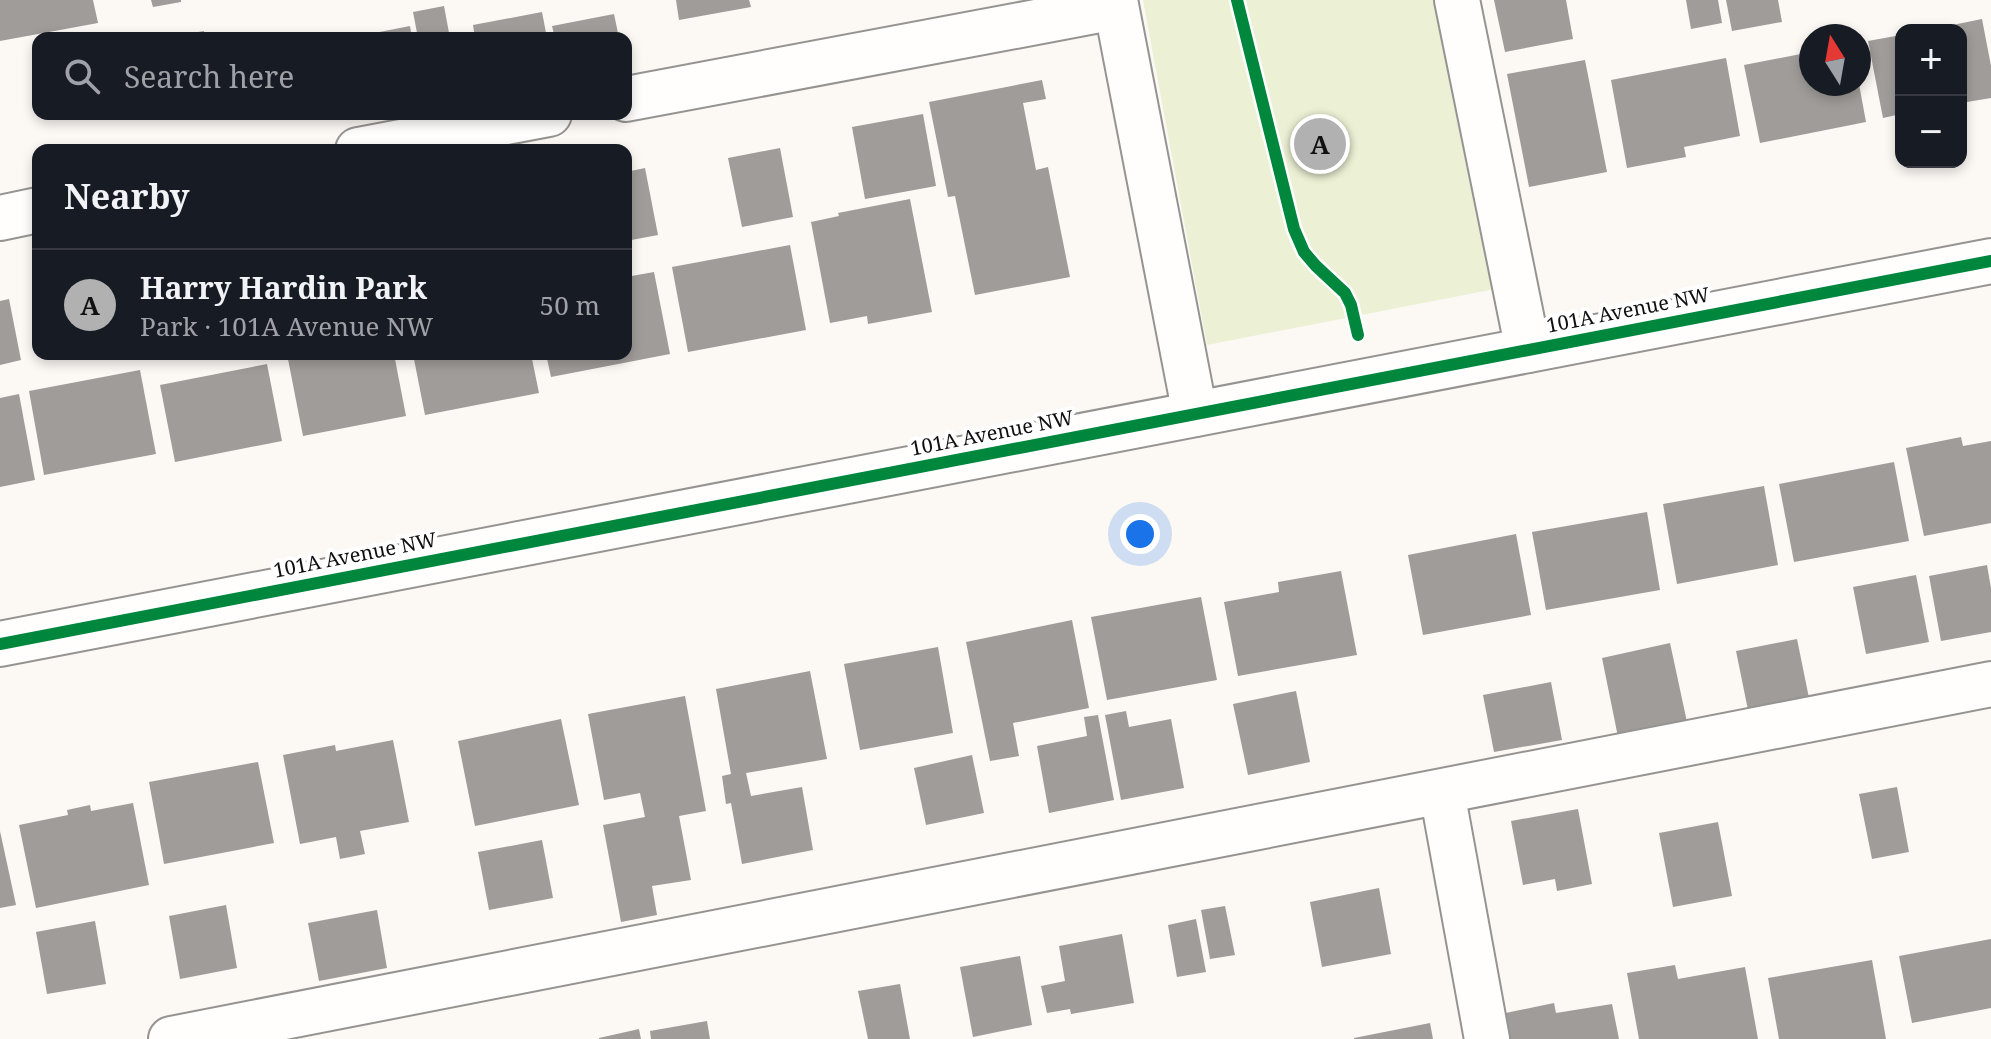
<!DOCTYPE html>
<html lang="en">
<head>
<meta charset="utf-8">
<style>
	:root { --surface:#171b24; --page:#20242c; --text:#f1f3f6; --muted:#9ea1a6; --line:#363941; --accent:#b1b1b2 }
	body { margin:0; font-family:"Noto Serif",serif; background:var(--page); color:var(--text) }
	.controls { position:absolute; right:24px; top:24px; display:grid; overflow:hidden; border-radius:16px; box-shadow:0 4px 12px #0003 }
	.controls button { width:72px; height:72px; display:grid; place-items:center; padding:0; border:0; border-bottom:2px solid var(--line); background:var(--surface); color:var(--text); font:40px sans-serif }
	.compass { position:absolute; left:1799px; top:24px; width:72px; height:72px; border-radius:50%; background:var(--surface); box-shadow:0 4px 12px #0003; rotate:349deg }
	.you { position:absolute; left:1140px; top:534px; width:28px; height:28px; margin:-20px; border:6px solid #fff; border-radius:50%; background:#1a73e8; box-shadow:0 0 0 12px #1a73e833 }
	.badge { display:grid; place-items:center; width:52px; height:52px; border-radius:50%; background:var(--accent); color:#111; font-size:26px; font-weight:700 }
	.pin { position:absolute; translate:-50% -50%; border:4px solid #fff; box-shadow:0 2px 8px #0006 }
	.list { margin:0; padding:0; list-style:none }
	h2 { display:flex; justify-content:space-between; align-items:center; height:104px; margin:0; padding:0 32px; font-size:34px }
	h2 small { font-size:26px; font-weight:400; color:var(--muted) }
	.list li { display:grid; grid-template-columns:52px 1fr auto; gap:24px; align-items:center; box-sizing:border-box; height:112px; padding:0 32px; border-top:2px solid var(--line) }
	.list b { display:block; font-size:30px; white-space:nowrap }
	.list p { margin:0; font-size:26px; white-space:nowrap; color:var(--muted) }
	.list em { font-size:26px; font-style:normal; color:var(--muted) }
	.icon { flex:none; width:44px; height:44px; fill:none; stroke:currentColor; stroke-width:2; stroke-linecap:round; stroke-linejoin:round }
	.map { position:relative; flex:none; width:1991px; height:1039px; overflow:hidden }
	.search { position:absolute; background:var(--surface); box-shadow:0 4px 12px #0003; left:32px; top:32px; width:600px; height:88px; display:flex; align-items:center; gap:20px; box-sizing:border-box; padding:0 28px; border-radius:16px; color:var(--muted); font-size:30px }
	.panel { position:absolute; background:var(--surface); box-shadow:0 4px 12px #0003; left:32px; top:144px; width:600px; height:216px; border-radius:16px }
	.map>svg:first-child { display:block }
</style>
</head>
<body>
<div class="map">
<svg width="1991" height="1039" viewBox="0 0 1991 1039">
	<rect width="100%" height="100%" fill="#fcf8f4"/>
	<path fill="#ecf0d4" d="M 1143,0 L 1441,0 L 1500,288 L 1207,345 Z"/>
	<g fill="#9f9c99">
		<path d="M 0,0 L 93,0 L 98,23 L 0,41 Z"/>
		<path d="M 151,0 L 181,0 L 181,2 L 153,7 Z"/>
		<path d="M 676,0 L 749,0 L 751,7 L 679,20 Z"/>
		<path d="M 1494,0 L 1566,0 L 1573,39 L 1505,52 Z"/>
		<path d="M 1686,0 L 1718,0 L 1722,23 L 1691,29 Z"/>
		<path d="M 1726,0 L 1778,0 L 1782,22 L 1732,31 Z"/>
		<path d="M 444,6 L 450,38 L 418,38 L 413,12 Z"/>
		<path d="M 542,12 L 547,38 L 475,38 L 473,25 Z"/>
		<path d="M 614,14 L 619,38 L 555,38 L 552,26 Z"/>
		<path d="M 1982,19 L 1991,66 L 1991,98 L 1961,103 L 1961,30 L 1933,29 Z"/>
		<path d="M 410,26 L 412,38 L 354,38 L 354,37 Z"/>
		<path d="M 204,31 L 205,38 L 174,38 L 174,36 Z"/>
		<path d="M 1901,35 L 1901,114 L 1883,118 L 1868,41 Z"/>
		<path d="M 1811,52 L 1811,84 L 1859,84 L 1866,122 L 1760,143 L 1744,65 Z"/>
		<path d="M 1726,58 L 1740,136 L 1684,147 L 1686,157 L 1627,168 L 1611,80 Z"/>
		<path d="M 1585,60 L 1607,172 L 1529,187 L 1507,74 Z"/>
		<path d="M 1042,80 L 1046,99 L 1023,103 L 1036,170 L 1048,167 L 1070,277 L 975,295 L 955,196 L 948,197 L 929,102 Z"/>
		<path d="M 923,114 L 936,186 L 865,199 L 852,127 Z"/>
		<path d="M 780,148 L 793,217 L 742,227 L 728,158 Z"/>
		<path d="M 645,168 L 658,235 L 626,241 L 626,172 Z"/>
		<path d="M 910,199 L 932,312 L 868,324 L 867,316 L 830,323 L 811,222 L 839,216 L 838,213 Z"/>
		<path d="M 790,245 L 806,330 L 688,352 L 672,267 Z"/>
		<path d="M 654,272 L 670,354 L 551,377 L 546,354 L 626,354 L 626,277 Z"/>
		<path d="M 9,299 L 21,360 L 0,365 L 0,301 Z"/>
		<path d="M 287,354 L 394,354 L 406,416 L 303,436 Z"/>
		<path d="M 413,354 L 531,354 L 539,393 L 425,415 Z"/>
		<path d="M 267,364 L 282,441 L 175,462 L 160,385 Z"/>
		<path d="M 140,370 L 156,454 L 44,475 L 29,391 Z"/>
		<path d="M 19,394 L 35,480 L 0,487 L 0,398 Z"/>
		<path d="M 1961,437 L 1963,446 L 1991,441 L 1991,523 L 1924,536 L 1906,448 Z"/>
		<path d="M 1894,462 L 1909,541 L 1794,562 L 1779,484 Z"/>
		<path d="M 1764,486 L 1778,565 L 1677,584 L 1663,504 Z"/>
		<path d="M 1647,512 L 1660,590 L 1546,610 L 1532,532 Z"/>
		<path d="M 1516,534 L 1531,615 L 1423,635 L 1408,555 Z"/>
		<path d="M 1987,565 L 1991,588 L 1991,632 L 1941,641 L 1929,576 Z"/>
		<path d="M 1341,571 L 1357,655 L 1238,676 L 1224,602 L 1279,592 L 1278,582 Z"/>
		<path d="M 1916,575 L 1929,642 L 1866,654 L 1853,587 Z"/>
		<path d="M 1201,597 L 1217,680 L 1107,700 L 1091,617 Z"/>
		<path d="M 1072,620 L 1089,708 L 1013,723 L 1019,756 L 990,761 L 966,642 Z"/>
		<path d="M 1797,639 L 1809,698 L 1748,710 L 1736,651 Z"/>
		<path d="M 1670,643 L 1687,722 L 1618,737 L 1602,658 Z"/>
		<path d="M 938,647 L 953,733 L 860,750 L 844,664 Z"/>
		<path d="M 810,671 L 827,759 L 746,773 L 751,796 L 802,787 L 813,850 L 742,864 L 731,803 L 726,804 L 722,776 L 731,774 L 716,689 Z"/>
		<path d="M 1551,682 L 1562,740 L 1494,752 L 1483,695 Z"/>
		<path d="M 1296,691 L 1310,762 L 1248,775 L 1233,704 Z"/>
		<path d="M 685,696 L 706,811 L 679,816 L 691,880 L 652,886 L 657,915 L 621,922 L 603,825 L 645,817 L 640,793 L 604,800 L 588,714 Z"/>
		<path d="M 1126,711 L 1129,727 L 1171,719 L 1184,788 L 1121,800 L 1105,715 Z"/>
		<path d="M 1098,715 L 1114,800 L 1049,813 L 1037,746 L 1087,736 L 1084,717 Z"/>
		<path d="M 561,719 L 579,805 L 475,826 L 458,741 Z"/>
		<path d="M 393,740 L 409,822 L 360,831 L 365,854 L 340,859 L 336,837 L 300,844 L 283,755 L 335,745 L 336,751 Z"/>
		<path d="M 972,755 L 984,813 L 926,825 L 914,768 Z"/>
		<path d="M 258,762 L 274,843 L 164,864 L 149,782 Z"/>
		<path d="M 1897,787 L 1909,852 L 1872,859 L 1859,794 Z"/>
		<path d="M 133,803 L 149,885 L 36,908 L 19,825 L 68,815 L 67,810 L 90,805 L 91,811 Z"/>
		<path d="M 1578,809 L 1592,884 L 1557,891 L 1555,879 L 1523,885 L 1511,821 Z"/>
		<path d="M 1718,822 L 1732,896 L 1673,907 L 1659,833 Z"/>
		<path d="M 0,831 L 16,905 L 0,908 Z"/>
		<path d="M 542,840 L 553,898 L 489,910 L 478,852 Z"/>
		<path d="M 1379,888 L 1391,954 L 1322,967 L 1310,902 Z"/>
		<path d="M 226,905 L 237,968 L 180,979 L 169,916 Z"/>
		<path d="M 1225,906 L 1235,955 L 1210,959 L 1201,910 Z"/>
		<path d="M 377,910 L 387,968 L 319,981 L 308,923 Z"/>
		<path d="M 1196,919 L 1206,972 L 1177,977 L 1168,925 Z"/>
		<path d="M 95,921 L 106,984 L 47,994 L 36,932 Z"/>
		<path d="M 1122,934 L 1134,1003 L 1071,1014 L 1070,1009 L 1047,1013 L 1041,986 L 1065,981 L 1059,946 Z"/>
		<path d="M 1991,939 L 1991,1008 L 1912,1023 L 1899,956 Z"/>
		<path d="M 1020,956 L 1032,1025 L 973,1037 L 960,967 Z"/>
		<path d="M 1872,960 L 1886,1039 L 1779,1039 L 1768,978 Z"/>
		<path d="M 1675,965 L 1678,979 L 1745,967 L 1758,1039 L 1639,1039 L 1627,973 Z"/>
		<path d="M 900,984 L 910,1039 L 868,1039 L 858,991 Z"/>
		<path d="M 1554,1003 L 1556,1013 L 1612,1004 L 1619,1039 L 1501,1039 L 1496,1015 Z"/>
		<path d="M 707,1021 L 710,1039 L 651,1039 L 650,1031 Z"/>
		<path d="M 1430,1023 L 1433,1039 L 1354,1039 L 1354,1038 Z"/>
		<path d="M 639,1029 L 641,1039 L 599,1039 L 599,1038 Z"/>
	</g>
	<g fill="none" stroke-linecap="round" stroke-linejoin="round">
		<g stroke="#969492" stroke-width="48">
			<g id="minor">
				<path d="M 1115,0 L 1195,414"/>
				<path d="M 1457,0 L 1528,350"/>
				<path d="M 626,99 L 1116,7"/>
				<path d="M 358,150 L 549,114"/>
				<path d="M 0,218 L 38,210"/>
				<path d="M 0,644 L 1991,261"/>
				<path d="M 1442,792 L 1487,1039"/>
				<path d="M 171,1039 L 1991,684"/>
			</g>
		</g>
		<use href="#minor" stroke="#fffefd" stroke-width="44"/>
		<g stroke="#fff" stroke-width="17">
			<g id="cycleway">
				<path d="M 1237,0 L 1294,229 L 1304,252 L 1316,266 L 1345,293 L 1351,305 L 1358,335"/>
				<path d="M 0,644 L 1991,261"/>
			</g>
		</g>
		<use href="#cycleway" stroke="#00873e" stroke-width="12"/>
	</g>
	<g text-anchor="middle" stroke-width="8" stroke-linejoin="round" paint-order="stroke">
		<g font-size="20" fill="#0f0f0f" stroke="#fff">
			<text transform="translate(1628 310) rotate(-11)" y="7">101A Avenue NW</text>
			<text transform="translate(992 433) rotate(-11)" y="7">101A Avenue NW</text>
			<text transform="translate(355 555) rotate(-11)" y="7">101A Avenue NW</text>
		</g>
	</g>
</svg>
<div class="controls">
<button>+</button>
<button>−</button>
</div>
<svg class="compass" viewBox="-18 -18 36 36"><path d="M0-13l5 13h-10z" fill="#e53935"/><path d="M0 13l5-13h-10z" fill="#9ea1a6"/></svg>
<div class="you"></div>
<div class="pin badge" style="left:1320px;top:144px">A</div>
<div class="search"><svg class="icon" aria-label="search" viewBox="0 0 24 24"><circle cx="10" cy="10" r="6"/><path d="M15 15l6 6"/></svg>Search here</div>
<section class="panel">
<h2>Nearby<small></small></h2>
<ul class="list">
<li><span class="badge">A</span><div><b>Harry Hardin Park</b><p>Park · 101A Avenue NW</p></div><em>50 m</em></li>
</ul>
</section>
</div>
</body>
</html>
